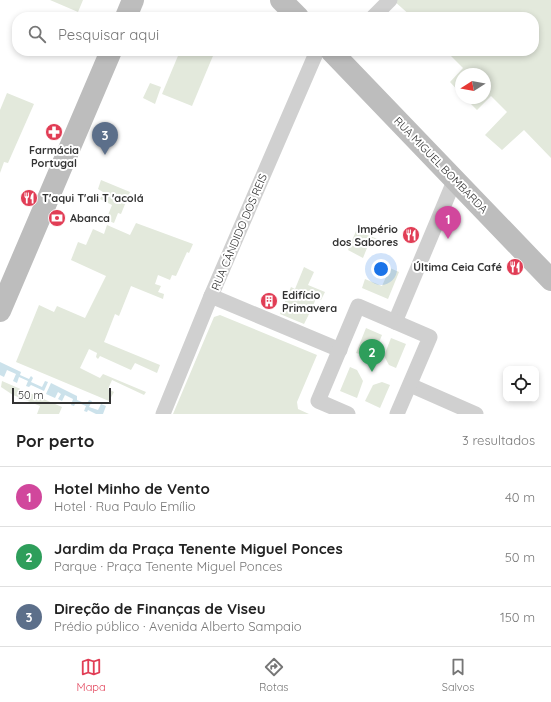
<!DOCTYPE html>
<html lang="pt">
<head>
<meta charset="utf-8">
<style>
	:root { --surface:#fff; --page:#f2f2f2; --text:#222; --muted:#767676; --line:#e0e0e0; --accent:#e13d55 }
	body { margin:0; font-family:Quicksand,sans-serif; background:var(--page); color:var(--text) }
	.controls { position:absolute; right:12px; bottom:12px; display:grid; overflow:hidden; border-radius:8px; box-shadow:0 2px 6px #0003 }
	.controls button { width:36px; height:36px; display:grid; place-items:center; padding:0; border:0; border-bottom:1px solid var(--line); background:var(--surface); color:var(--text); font:20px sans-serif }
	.compass { position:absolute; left:455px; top:68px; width:36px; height:36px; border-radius:50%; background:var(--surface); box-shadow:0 2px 6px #0003; rotate:259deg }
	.scale { position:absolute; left:12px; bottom:10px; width:99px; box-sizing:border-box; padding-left:4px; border:2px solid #333; border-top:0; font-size:11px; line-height:14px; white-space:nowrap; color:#333; -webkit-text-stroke:3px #fff; paint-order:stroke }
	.you { position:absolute; left:381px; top:269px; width:14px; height:14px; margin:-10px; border:3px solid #fff; border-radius:50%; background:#1a73e8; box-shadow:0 0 0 6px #1a73e833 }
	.badge { display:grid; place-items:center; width:26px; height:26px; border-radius:50%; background:var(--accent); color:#fff; font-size:13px; font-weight:700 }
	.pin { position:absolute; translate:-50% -33px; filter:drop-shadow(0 1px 2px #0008) }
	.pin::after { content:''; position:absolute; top:21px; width:14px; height:12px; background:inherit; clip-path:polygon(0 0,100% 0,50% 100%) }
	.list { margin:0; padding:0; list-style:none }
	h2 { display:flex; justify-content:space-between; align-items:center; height:52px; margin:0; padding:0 16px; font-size:17px }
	h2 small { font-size:13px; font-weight:400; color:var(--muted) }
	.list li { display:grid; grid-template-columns:26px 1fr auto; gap:12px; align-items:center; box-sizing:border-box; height:60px; padding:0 16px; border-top:1px solid var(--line) }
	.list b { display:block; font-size:15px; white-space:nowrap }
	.list p { margin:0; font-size:13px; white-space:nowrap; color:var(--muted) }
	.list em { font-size:13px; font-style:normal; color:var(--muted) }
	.icon { flex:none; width:22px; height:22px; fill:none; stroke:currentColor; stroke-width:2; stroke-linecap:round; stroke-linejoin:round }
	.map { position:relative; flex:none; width:551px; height:414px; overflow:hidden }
	.search { position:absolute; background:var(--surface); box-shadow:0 2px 6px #0003; left:12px; right:12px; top:12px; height:44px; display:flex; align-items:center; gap:10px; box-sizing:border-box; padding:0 14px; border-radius:16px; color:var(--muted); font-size:15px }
	.sheet { height:232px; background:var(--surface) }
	nav { display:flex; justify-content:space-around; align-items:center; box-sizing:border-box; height:56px; border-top:1px solid var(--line); background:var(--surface); font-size:11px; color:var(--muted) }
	nav a { display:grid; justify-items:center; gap:2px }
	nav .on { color:var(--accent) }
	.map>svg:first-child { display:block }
</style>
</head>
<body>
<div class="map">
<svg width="551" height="414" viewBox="0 0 551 414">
	<rect width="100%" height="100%" fill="#fff"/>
	<g fill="#e3e9dc">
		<path d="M 50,0 L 83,0 L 78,12 Z"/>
		<path d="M 393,0 L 551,0 L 551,158 L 524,130 L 502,150 L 485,135 L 507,112 L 491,96 L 477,110 L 465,98 L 485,98 L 485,74 L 461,74 L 461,94 L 450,82 L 463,68 L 446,51 L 534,51 L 534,17 L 412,17 Z"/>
		<path d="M 180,51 L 215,51 L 192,106 L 162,94 Z"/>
		<path d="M 150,83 L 161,87 L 155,104 L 143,98 Z"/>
		<path d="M 7,93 L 34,104 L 8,163 L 4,162 L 0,173 L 0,110 Z"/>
		<path d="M 101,180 L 130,192 L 121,214 L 118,213 L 114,223 L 106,220 L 112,205 L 100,199 L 103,192 L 98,189 Z"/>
		<path d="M 136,223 L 193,244 L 189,253 L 187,252 L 176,276 L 172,275 L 170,280 L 158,275 L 155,284 L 161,286 L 158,292 L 164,294 L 163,299 L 131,286 L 119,316 L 115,314 L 104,342 L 160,365 L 157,373 L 135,363 L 131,370 L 100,356 L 98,359 L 96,357 L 97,353 L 89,349 L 80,368 L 100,378 L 103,374 L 146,392 L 144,395 L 112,380 L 108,389 L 114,392 L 109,401 L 16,362 L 39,305 L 54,312 L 57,306 L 85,318 L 106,276 L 71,260 L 78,242 L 86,245 L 93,229 L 104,234 L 107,225 L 130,235 Z"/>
		<path d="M 356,231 L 378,239 L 376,244 L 369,243 L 363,258 L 348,250 Z"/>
		<path d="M 304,267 L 314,272 L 308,285 L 325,292 L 321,300 L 316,298 L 313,306 L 309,304 L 306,313 L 309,314 L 304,324 L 280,314 L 291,287 L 295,289 Z"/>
		<path d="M 390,268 L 399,272 L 388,299 L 362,288 L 365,279 L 382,286 Z"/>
		<path d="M 220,315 L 317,355 L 297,402 L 298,409 L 309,414 L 173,414 L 214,317 Z"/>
		<path d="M 366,328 L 382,335 L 375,352 L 363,355 L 356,353 Z"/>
		<path d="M 391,338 L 406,344 L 396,368 L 389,365 L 384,356 Z"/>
		<path d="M 350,367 L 357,370 L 363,381 L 357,398 L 340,391 Z"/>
		<path d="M 2,381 L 62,407 L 59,414 L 37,414 L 40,406 L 13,395 L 1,387 Z"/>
		<path d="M 382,382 L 390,385 L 380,408 L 365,401 L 373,385 Z"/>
	</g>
	<g fill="#cce2eb">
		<path d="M 0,362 L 21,372 L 20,375 L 29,379 L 31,376 L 33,378 L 31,382 L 42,387 L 45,381 L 48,382 L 44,391 L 31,385 L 29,387 L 26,386 L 28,381 L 19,377 L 17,383 L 13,381 L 16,374 L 7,370 L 4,377 L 0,375 Z"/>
		<path d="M 51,383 L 77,396 L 77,400 L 87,404 L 89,400 L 92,401 L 89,407 L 98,410 L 101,404 L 106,406 L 103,414 L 96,414 L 88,410 L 87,412 L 84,411 L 86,406 L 76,402 L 74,406 L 71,405 L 73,399 L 65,395 L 62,401 L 58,399 L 61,394 L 58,392 L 55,398 L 46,394 Z"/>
	</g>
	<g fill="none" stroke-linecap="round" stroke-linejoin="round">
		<g stroke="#d0d0d0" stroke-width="15">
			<path d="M 373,17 L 390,0"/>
			<path d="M 211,296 L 340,350"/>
			<path d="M 395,322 L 455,179"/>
			<path d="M 410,385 L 476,414"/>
			<path d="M 163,414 L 211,296 L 317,51"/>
			<path d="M 348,414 L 318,401 L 358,306 L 430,337 L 397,414"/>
		</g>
		<g stroke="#bdbdbd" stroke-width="22">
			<path d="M 281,0 L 298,17"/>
			<path d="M 126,17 L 133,0"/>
			<path d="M 331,51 L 551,280"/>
			<path d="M 0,311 L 111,51"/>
		</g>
	</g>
	<defs>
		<g id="pharmacy-disc" transform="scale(0.9)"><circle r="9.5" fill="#e13d55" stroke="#fff"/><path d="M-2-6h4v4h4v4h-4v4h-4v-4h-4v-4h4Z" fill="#fff"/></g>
		<g id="restaurant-disc" transform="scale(0.9)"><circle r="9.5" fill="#e13d55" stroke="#fff"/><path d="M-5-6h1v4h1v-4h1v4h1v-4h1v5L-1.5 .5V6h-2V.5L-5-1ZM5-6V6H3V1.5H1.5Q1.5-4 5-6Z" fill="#fff"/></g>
		<g id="bank-disc" transform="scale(0.9)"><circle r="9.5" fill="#e13d55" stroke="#fff"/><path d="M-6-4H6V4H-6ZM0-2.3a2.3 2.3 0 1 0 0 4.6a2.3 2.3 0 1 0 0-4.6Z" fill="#fff"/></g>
		<g id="building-disc" transform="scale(0.9)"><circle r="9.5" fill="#e13d55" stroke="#fff"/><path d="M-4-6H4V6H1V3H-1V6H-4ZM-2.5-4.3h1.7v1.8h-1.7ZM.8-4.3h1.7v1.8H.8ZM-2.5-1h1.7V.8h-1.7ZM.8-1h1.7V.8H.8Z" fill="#fff"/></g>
	</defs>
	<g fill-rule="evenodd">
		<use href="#pharmacy-disc" x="54" y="132"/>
		<use href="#restaurant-disc" x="29" y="198"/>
		<use href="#bank-disc" x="57" y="218"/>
		<use href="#restaurant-disc" x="411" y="235"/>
		<use href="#restaurant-disc" x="515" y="267"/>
		<use href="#building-disc" x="269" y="301"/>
	</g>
	<g text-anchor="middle" stroke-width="4" stroke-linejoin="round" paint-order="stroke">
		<g font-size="11" font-weight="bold" fill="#333" stroke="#fff" text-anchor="start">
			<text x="54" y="154" text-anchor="middle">Farmácia<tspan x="54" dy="13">Portugal</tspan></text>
			<text x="42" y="202">T'aqui T'ali T 'acolá</text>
			<text x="70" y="222">Abanca</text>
			<text x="398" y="233" text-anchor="end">Império<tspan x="398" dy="13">dos Sabores</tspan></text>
			<text x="502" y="271" text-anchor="end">Última Ceia Café</text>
			<text x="282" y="299">Edifício<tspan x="282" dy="13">Primavera</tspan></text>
		</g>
		<g font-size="11" fill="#333" stroke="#fff">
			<text transform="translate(441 165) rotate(46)" y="4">RUA MIGUEL BOMBARDA</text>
			<text transform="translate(239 232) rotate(-67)" y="4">RUA CÂNDIDO DOS REIS</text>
		</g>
	</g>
</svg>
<div class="controls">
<button><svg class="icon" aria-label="locate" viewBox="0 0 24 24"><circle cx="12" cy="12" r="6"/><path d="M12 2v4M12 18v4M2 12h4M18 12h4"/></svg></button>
</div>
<svg class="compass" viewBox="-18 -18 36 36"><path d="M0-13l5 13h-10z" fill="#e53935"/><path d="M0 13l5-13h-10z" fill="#767676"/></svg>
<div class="scale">50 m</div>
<div class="you"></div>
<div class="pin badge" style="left:448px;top:239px;background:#d1479c">1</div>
<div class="pin badge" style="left:372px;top:372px;background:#2e9e5b">2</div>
<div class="pin badge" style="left:105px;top:155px;background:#5c6f8a">3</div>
<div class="search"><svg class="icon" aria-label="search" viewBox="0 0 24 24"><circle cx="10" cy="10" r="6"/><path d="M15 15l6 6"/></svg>Pesquisar aqui</div>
</div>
<section class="sheet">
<h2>Por perto<small>3 resultados</small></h2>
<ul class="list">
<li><span class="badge" style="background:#d1479c">1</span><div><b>Hotel Minho de Vento</b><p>Hotel · Rua Paulo Emílio</p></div><em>40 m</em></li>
<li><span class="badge" style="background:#2e9e5b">2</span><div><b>Jardim da Praça Tenente Miguel Ponces</b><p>Parque · Praça Tenente Miguel Ponces</p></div><em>50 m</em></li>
<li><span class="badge" style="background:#5c6f8a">3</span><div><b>Direção de Finanças de Viseu</b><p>Prédio público · Avenida Alberto Sampaio</p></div><em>150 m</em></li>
</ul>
</section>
<nav>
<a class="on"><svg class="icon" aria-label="map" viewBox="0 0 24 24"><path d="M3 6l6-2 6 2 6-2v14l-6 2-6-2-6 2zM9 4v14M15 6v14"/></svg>Mapa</a>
<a><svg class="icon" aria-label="directions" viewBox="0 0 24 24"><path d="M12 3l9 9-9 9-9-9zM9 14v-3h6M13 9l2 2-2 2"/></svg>Rotas</a>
<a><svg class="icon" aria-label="saved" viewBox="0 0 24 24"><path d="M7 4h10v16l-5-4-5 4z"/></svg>Salvos</a>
</nav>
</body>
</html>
